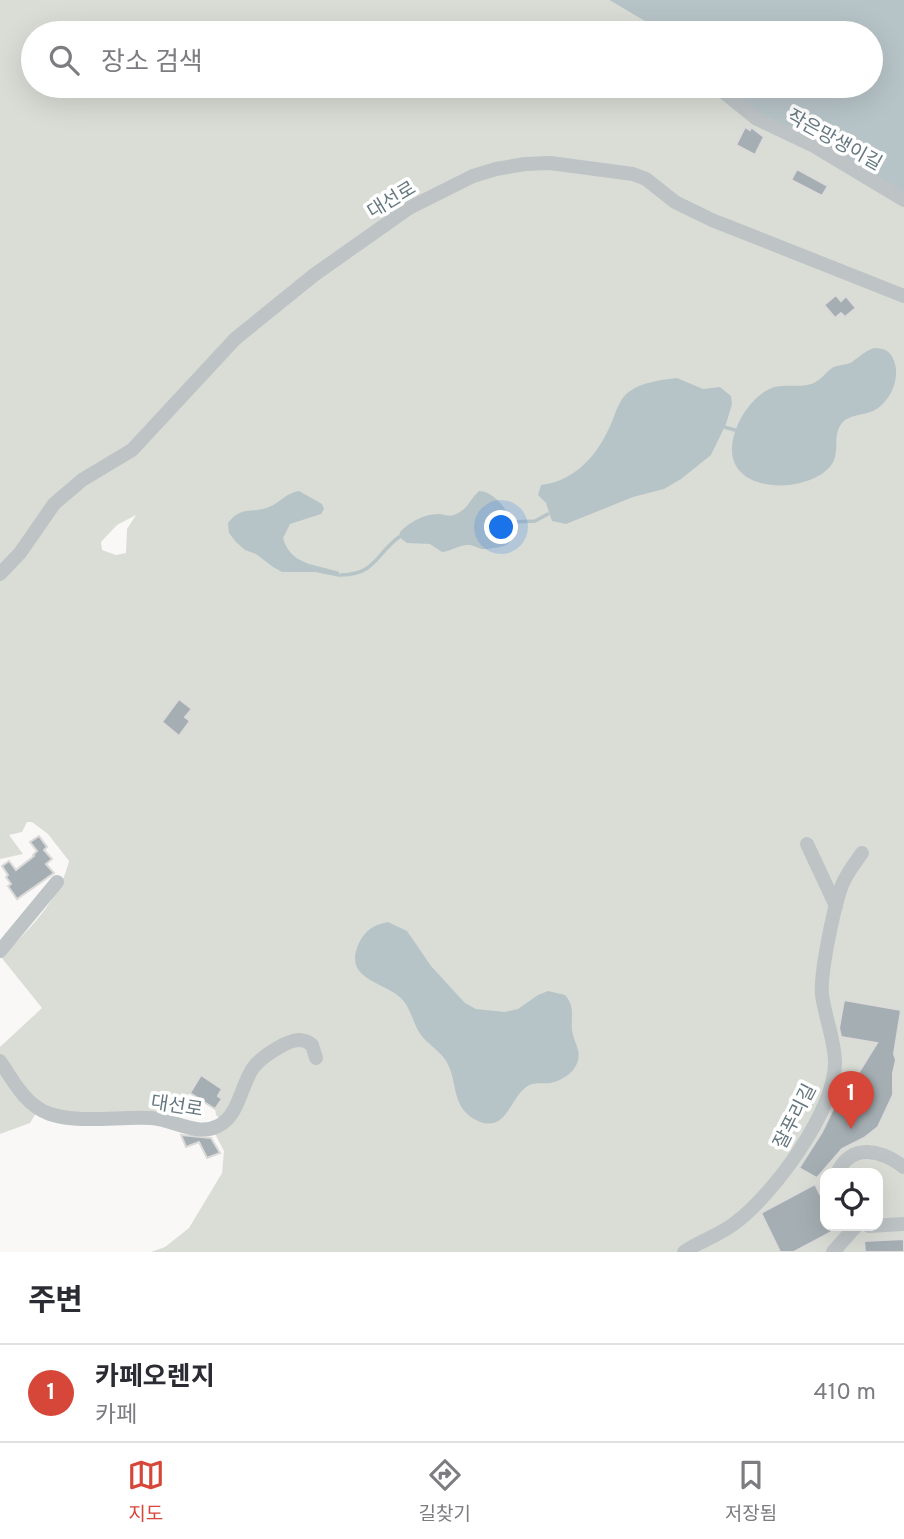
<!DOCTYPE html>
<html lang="ko">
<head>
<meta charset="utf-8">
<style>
	:root { --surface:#fff; --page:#f7f7f7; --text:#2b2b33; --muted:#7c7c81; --line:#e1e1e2; --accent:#d64739 }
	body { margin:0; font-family:Overpass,"Noto Sans KR",sans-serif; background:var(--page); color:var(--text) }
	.controls { position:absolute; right:21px; bottom:21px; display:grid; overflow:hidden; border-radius:14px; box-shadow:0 7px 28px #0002 }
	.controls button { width:63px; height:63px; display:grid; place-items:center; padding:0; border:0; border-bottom:2px solid var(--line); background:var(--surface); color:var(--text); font:35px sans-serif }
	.you { position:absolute; left:502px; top:528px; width:24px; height:24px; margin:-18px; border:5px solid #fff; border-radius:50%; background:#1a73e8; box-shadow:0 0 0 10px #1a73e833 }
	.badge { display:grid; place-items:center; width:46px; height:46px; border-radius:50%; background:var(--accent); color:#fff; font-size:23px; font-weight:700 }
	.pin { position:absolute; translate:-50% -58px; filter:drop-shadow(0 2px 4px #0008) }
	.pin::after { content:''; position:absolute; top:37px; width:24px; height:21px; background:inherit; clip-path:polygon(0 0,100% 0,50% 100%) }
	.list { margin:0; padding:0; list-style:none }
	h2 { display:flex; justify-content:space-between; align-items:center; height:91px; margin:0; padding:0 28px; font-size:30px }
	h2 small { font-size:23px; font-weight:400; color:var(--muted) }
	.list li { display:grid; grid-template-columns:46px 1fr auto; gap:21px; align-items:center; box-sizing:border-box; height:98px; padding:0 28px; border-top:2px solid var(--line) }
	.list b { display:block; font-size:26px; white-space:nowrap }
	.list p { margin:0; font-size:23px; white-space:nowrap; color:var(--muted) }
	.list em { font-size:23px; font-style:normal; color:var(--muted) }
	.icon { flex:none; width:38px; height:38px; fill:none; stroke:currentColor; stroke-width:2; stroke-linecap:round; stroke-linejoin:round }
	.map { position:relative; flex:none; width:904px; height:1252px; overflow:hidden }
	.search { position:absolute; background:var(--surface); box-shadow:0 7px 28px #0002; left:21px; right:21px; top:21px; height:77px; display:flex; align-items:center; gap:18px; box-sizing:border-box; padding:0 24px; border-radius:38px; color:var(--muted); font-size:26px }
	.sheet { height:189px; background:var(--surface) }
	nav { display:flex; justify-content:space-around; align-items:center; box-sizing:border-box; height:98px; border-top:2px solid var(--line); background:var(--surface); font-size:19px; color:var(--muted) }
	nav a { display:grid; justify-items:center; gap:4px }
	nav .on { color:var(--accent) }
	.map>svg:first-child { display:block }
</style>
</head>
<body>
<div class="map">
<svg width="904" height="1252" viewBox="0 0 904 1252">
	<rect width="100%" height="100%" fill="#f9f8f7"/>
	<g fill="#daddd6" fill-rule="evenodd">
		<path d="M 0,0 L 609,0 L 665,33 L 33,33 L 33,86 L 726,86 L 904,197 L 904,293 L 675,197 L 657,183 L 576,162 L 470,173 L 259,314 L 143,437 L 87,470 L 0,571 Z"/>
		<path d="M 549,166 L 640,180 L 679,209 L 741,236 L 904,298 L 904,1252 L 151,1252 L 165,1247 L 189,1228 L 222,1173 L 224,1151 L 214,1132 C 240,1121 239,1091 255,1070 C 261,1062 272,1055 281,1050 C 290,1045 297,1043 307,1044 L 313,1054 L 318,1054 L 315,1045 L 306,1038 L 299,1037 L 275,1046 L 255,1061 L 230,1111 L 221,1120 L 216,1115 L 215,1109 L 222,1099 L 218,1096 L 222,1089 L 201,1075 L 173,1118 L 157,1115 L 96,1115 L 56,1110 L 43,1106 L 32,1097 L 0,1056 L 0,1047 L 42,1008 L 1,957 C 28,931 60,899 69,861 L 48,834 L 32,822 L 27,822 L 22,832 L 9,835 L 23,854 L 0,859 L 0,578 L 22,555 L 51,512 L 64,499 L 78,487 L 131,454 L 239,338 L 324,271 L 410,210 L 467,183 L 510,169 ZM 136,515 L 127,529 L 126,553 L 116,555 L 102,550 L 101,542 L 117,525 ZM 825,1173 L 878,1173 L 878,1226 L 825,1226 Z"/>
		<path d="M 0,1067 L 36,1113 L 30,1123 L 0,1134 Z"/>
	</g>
	<g fill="#b7c4c7">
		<path d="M 609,0 L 904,0 L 904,197 L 757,116 L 726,86 L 871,86 L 871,33 L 665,33 Z"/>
		<path d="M 874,348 C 884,348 891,351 894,361 C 901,378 890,403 873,411 C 862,416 847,414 840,426 C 834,436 838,447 835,457 C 825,496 709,502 736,429 C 741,415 752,400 764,392 C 780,381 795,389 811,384 C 819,382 825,373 832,368 C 838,364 845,366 852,362 C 859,357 865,351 874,348 Z"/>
		<path d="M 677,378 L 703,389 L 720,387 L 731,396 L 732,404 L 726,424 L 711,455 L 681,479 L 664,489 L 633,497 L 566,524 L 552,521 L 546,503 L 538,495 L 541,485 C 576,481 598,454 611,424 C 615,414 620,397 630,391 C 642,382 662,380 677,378 Z"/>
		<path d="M 299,491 L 322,504 L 324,509 L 321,514 L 290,524 L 283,538 C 291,566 316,564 339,572 L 340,577 L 315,572 L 282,572 L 273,567 L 256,554 L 245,550 L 236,542 L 229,533 L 228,523 C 242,505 252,514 269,507 C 281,502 286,493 299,491 Z"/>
		<path d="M 479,491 C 498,490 528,533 506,545 C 503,547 489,549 485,549 C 480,550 474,545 469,545 C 460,544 452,551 442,552 L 430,544 L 407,543 L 399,537 L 400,532 C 411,521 424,514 440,514 C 446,515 450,517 456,514 C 468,509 470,499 479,491 Z"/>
		<path d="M 388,922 L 407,931 L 431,966 L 465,1003 L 476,1009 L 505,1012 L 518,1009 L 538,995 L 548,991 L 565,995 C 577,1009 569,1019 573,1035 C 574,1040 577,1045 578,1050 C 582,1067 566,1080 550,1083 C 542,1084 532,1081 525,1088 C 510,1100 505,1133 478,1121 C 448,1107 460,1079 444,1058 C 437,1049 428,1044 421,1035 C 413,1024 411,1008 401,998 C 382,981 342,979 359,943 C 366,929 374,925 388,922 Z"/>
	</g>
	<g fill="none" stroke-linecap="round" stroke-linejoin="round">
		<g stroke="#b7c4c7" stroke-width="3.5">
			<path d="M 724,427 L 735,430"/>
			<path d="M 512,522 L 535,521 L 548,514"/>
			<path d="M 341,575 C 376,574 375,555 399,537"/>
		</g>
	</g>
	<g fill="#a5afb3" stroke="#dbdad9" stroke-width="2">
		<path d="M 745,127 L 750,130 L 751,127 L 764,137 L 755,155 L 736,145 Z"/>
		<path d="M 797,169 L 828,186 L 822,196 L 791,180 Z"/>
		<path d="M 836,295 L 841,301 L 846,296 L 856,308 L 845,317 L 841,313 L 835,318 L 824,305 Z"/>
		<path d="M 179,699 L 192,709 L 185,717 L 190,721 L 179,736 L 162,722 Z"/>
		<path d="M 39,836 L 47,847 L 44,850 L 52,859 L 46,864 L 54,873 L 17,899 L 8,886 L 11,884 L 6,877 L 8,875 L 2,866 L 9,861 L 16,870 L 34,856 L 33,855 L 37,851 L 30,842 Z"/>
		<path d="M 844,1000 L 901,1010 L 894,1054 L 896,1060 L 893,1073 L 893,1095 L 878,1127 L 864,1138 L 842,1149 L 817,1178 L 799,1168 L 822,1132 L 850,1074 L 856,1077 L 877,1043 L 841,1037 L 839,1028 Z"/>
		<path d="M 201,1075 L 222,1089 L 218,1096 L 222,1099 L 215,1109 L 190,1093 Z"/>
		<path d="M 181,1135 L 211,1138 L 220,1153 L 207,1158 L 199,1142 L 186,1147 Z"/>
		<path d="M 815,1184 L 825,1204 L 825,1226 L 843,1226 L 794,1252 L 780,1252 L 761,1213 Z"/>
		<path d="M 904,1239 L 904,1252 L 865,1252 L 864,1241 Z"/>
	</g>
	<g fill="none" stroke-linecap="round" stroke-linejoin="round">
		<g stroke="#bec4c6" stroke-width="14">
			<path d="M 716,86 L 757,119 L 814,146 L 904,200"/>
			<path d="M 0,574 L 20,553 L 54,504 L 82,480 L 132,450 L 235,339 L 314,275 L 409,208 L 473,176 L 496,169 L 525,164 L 550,163 L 633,174 L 646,179 L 675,202 L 712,220 L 904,296"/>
			<path d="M 807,844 L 836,906"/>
			<path d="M 0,951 L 57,882"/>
			<path d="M 0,1061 C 13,1081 26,1106 50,1114 C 82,1124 119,1116 151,1118 C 173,1119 197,1137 218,1126 C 239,1116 241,1085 253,1068 C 260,1058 272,1051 283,1045 C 293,1040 302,1037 312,1045 L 316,1058"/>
			<path d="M 837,1173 C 852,1142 881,1150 904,1167"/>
			<path d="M 869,1226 L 904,1224"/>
			<path d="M 684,1252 C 700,1241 720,1235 735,1223 C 773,1195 835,1111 835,1063 C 835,1041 825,1017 822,995 C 820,972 834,907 842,885 C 847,873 855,863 862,853"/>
			<path d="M 833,1252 L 856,1226"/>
		</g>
	</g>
	<g text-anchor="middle" stroke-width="7" stroke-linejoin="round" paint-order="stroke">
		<g font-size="19" fill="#66787f" stroke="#fff">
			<text transform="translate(835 139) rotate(29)" y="7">작은망생이길</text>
			<text transform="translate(391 199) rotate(-31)" y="7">대선로</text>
			<text transform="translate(177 1105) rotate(9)" y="7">대선로</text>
			<text transform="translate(794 1116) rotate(-63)" y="7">잘푸리길</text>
		</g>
	</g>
</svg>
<div class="controls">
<button><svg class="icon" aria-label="locate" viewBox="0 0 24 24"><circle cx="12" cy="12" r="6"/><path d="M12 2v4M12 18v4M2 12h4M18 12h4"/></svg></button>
</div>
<div class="you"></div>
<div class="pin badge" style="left:851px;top:1129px">1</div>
<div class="search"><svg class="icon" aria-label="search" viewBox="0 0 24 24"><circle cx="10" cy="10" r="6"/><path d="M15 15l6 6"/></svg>장소 검색</div>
</div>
<section class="sheet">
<h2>주변<small></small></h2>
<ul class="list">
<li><span class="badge">1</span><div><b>카페오렌지</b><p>카페</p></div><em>410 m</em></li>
</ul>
</section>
<nav>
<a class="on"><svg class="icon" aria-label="map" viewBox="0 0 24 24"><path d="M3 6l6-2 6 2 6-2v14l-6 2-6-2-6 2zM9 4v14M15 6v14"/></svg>지도</a>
<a><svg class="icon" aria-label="directions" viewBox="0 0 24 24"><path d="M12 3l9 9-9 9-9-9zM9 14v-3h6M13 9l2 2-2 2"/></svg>길찾기</a>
<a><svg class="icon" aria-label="saved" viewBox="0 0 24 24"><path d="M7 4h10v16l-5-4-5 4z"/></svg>저장됨</a>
</nav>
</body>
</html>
